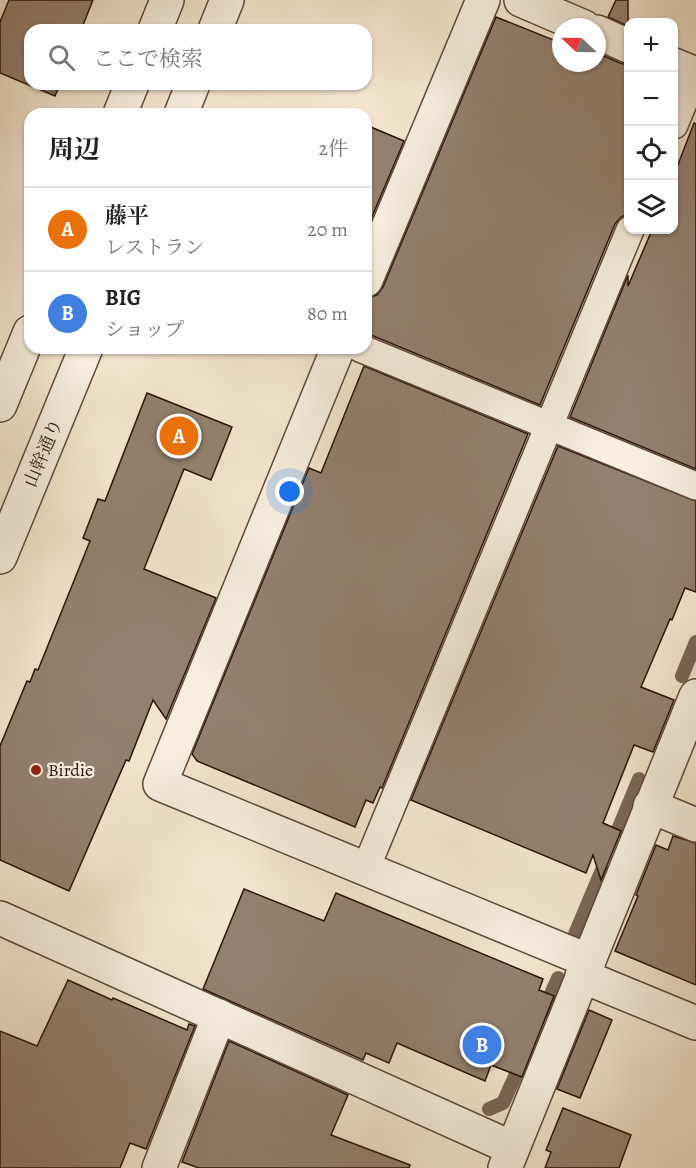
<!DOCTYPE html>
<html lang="ja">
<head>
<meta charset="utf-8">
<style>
	:root { --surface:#fff; --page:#f2f2f2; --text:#222; --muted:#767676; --line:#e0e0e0; --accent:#8f2418 }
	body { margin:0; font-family:Alegreya,"Noto Serif JP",serif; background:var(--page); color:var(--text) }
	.controls { position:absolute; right:18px; top:18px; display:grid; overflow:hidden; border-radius:12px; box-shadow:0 2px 4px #0004 }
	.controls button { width:54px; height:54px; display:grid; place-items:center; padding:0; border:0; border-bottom:2px solid var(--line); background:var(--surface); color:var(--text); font:30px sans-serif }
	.compass { position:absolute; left:552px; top:18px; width:54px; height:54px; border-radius:50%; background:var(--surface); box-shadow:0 2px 4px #0004; rotate:292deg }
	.you { position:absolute; left:290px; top:492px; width:21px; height:21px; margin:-15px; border:4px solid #fff; border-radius:50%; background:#1a73e8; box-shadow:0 0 0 9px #1a73e833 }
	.badge { display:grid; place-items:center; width:39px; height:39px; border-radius:50%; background:var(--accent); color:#fff; font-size:20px; font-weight:700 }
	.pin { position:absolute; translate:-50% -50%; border:3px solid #fff; box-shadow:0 2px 6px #0006 }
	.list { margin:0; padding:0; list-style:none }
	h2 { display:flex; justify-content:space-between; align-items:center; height:78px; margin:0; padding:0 24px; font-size:26px }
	h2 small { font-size:20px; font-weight:400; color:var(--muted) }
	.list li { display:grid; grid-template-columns:39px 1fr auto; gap:18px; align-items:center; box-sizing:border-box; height:84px; padding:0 24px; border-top:2px solid var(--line) }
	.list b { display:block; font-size:22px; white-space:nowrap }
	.list p { margin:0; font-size:20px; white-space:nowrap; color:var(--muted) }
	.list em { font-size:20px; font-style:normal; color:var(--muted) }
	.icon { flex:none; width:33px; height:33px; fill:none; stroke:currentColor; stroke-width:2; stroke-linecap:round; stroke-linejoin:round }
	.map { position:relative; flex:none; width:696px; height:1168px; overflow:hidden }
	.search { position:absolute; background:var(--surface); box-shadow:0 2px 4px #0004; left:24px; top:24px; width:348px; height:66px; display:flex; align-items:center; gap:15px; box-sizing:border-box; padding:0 21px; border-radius:18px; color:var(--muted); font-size:22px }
	.panel { position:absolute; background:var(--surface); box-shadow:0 2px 4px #0004; left:24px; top:108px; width:348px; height:246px; border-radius:18px }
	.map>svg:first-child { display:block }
</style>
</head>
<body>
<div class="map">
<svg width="696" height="1168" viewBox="0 0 696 1168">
	<rect width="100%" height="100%" fill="#f3e5cd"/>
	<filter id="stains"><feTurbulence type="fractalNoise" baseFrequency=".00333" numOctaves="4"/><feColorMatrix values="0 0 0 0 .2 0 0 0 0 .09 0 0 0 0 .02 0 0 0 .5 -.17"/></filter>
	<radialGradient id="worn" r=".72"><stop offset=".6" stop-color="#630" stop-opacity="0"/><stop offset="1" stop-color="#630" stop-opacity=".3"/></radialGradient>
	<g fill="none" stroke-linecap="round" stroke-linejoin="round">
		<g stroke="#7a6556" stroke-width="14">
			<path d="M 682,676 L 696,642"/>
			<path d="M 618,830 L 639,779"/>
			<path d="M 575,934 L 602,870"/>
			<path d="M 543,1012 L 558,978"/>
			<path d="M 489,1109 L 503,1103 L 522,1061"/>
		</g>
	</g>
	<g fill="#93806e" stroke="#2a1208" stroke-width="1.5">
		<path d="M 9,0 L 93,0 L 81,30 L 30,30 L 30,84 L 60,84 L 55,96 L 0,73 L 0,22 Z"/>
		<path d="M 616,0 L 628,0 L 628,26 L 608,17 Z"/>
		<path d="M 496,17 L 561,43 L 561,63 L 597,63 L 597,53 L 620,63 L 628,65 L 628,214 L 621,217 L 615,224 L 540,405 L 366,333 L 366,298 L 377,295 L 383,287 Z"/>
		<path d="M 694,123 L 696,124 L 696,469 L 570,417 L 628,275 L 628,286 L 652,230 L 674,230 L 674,175 Z"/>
		<path d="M 366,125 L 404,141 L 366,231 Z"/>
		<path d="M 364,366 L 528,434 L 382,788 L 380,787 L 373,803 L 366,800 L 355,827 L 197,761 L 192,754 L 309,468 L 321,473 Z"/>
		<path d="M 147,393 L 232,427 L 211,480 L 184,469 L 144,569 L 216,598 L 166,719 L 153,700 L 129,761 L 126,760 L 69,891 L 0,860 L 0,746 L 27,681 L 30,682 L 35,669 L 38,670 L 90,541 L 83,538 L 98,499 L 105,501 Z"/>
		<path d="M 558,446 L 696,501 L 696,592 L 685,588 L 672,620 L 670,619 L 641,687 L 674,700 L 653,752 L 634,745 L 603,823 L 621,831 L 601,880 L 593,855 L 586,873 L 411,800 Z"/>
		<path d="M 673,836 L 696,843 L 696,985 L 615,951 L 638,896 L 636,895 L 656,845 L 668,850 Z"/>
		<path d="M 244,889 L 324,921 L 336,893 L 543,979 L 539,990 L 554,996 L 522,1077 L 491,1065 L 485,1081 L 397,1043 L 389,1063 L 366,1053 L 363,1060 L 203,989 Z"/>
		<path d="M 68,980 L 112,1000 L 113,998 L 187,1030 L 189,1024 L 195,1026 L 146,1149 L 130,1143 L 120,1168 L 0,1168 L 0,1031 L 37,1046 Z"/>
		<path d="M 589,1010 L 612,1020 L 580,1098 L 557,1089 Z"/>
		<path d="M 229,1041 L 348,1095 L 331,1135 L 410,1165 L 409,1168 L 199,1168 L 182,1162 Z"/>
		<path d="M 563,1108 L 631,1135 L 619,1168 L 545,1168 L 551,1152 L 546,1150 Z"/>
	</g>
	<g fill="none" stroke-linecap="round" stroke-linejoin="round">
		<g stroke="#5c4739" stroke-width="30">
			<g id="service">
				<path d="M 674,125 L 695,74"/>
				<path d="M 360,348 L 696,486"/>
				<path d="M 366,868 L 630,230"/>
			</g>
		</g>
		<g stroke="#5c4739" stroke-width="36">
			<g id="minor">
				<path d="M 521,0 L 584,27"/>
				<path d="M 597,32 L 628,46"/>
				<path d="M 674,65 L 696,74"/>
				<path d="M 366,280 L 483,0"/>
				<path d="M 338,348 L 160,784 L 589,961"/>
				<path d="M 650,806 L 696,825"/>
				<path d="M 0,918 L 512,1148"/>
				<path d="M 582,976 L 696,1023"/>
				<path d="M 159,1168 L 219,1016"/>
				<path d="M 505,1168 L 696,696"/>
			</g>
		</g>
		<g stroke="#5c4739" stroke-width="36">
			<g id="tertiary">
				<path d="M 155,30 L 167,0"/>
				<path d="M 215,30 L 227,0"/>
				<path d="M 120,114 L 132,84"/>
				<path d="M 181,114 L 193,84"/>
				<path d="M 0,405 L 30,332"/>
				<path d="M 0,557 L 86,348"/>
			</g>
		</g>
		<use href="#service" stroke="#f7eede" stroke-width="27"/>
		<use href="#minor" stroke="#f7eede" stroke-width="33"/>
		<use href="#tertiary" stroke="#f7eede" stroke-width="33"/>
	</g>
	<circle fill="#8f2418" stroke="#f7eede" stroke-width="2" cx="36" cy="770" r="6"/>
	<g text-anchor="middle" stroke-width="4.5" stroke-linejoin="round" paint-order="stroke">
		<g font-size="18" fill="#2a1208" stroke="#f7eede">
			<text transform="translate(43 453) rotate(-67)" y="6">山幹通り</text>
		</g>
		<g font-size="18" fill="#2a1208" stroke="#f7eede" text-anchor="start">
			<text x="48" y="776">Birdie</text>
		</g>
	</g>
	<rect width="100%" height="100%" filter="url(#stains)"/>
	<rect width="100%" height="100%" fill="url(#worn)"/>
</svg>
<div class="controls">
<button>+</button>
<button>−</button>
<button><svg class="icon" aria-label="locate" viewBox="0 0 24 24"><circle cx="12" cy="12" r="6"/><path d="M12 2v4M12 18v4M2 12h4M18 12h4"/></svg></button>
<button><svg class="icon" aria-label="layers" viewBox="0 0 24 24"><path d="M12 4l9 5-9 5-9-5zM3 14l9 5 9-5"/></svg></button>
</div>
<svg class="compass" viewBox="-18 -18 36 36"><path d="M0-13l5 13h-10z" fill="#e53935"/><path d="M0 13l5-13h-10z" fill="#767676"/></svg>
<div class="you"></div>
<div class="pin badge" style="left:179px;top:436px;background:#e8710a">A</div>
<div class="pin badge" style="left:482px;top:1045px;background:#3f7fe0">B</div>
<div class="search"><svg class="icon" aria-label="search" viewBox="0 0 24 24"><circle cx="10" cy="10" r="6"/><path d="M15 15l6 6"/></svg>ここで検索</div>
<section class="panel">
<h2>周辺<small>2件</small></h2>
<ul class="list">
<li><span class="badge" style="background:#e8710a">A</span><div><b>藤平</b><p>レストラン</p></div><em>20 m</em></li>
<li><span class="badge" style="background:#3f7fe0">B</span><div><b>BIG</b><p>ショップ</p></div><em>80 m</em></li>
</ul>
</section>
</div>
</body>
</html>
